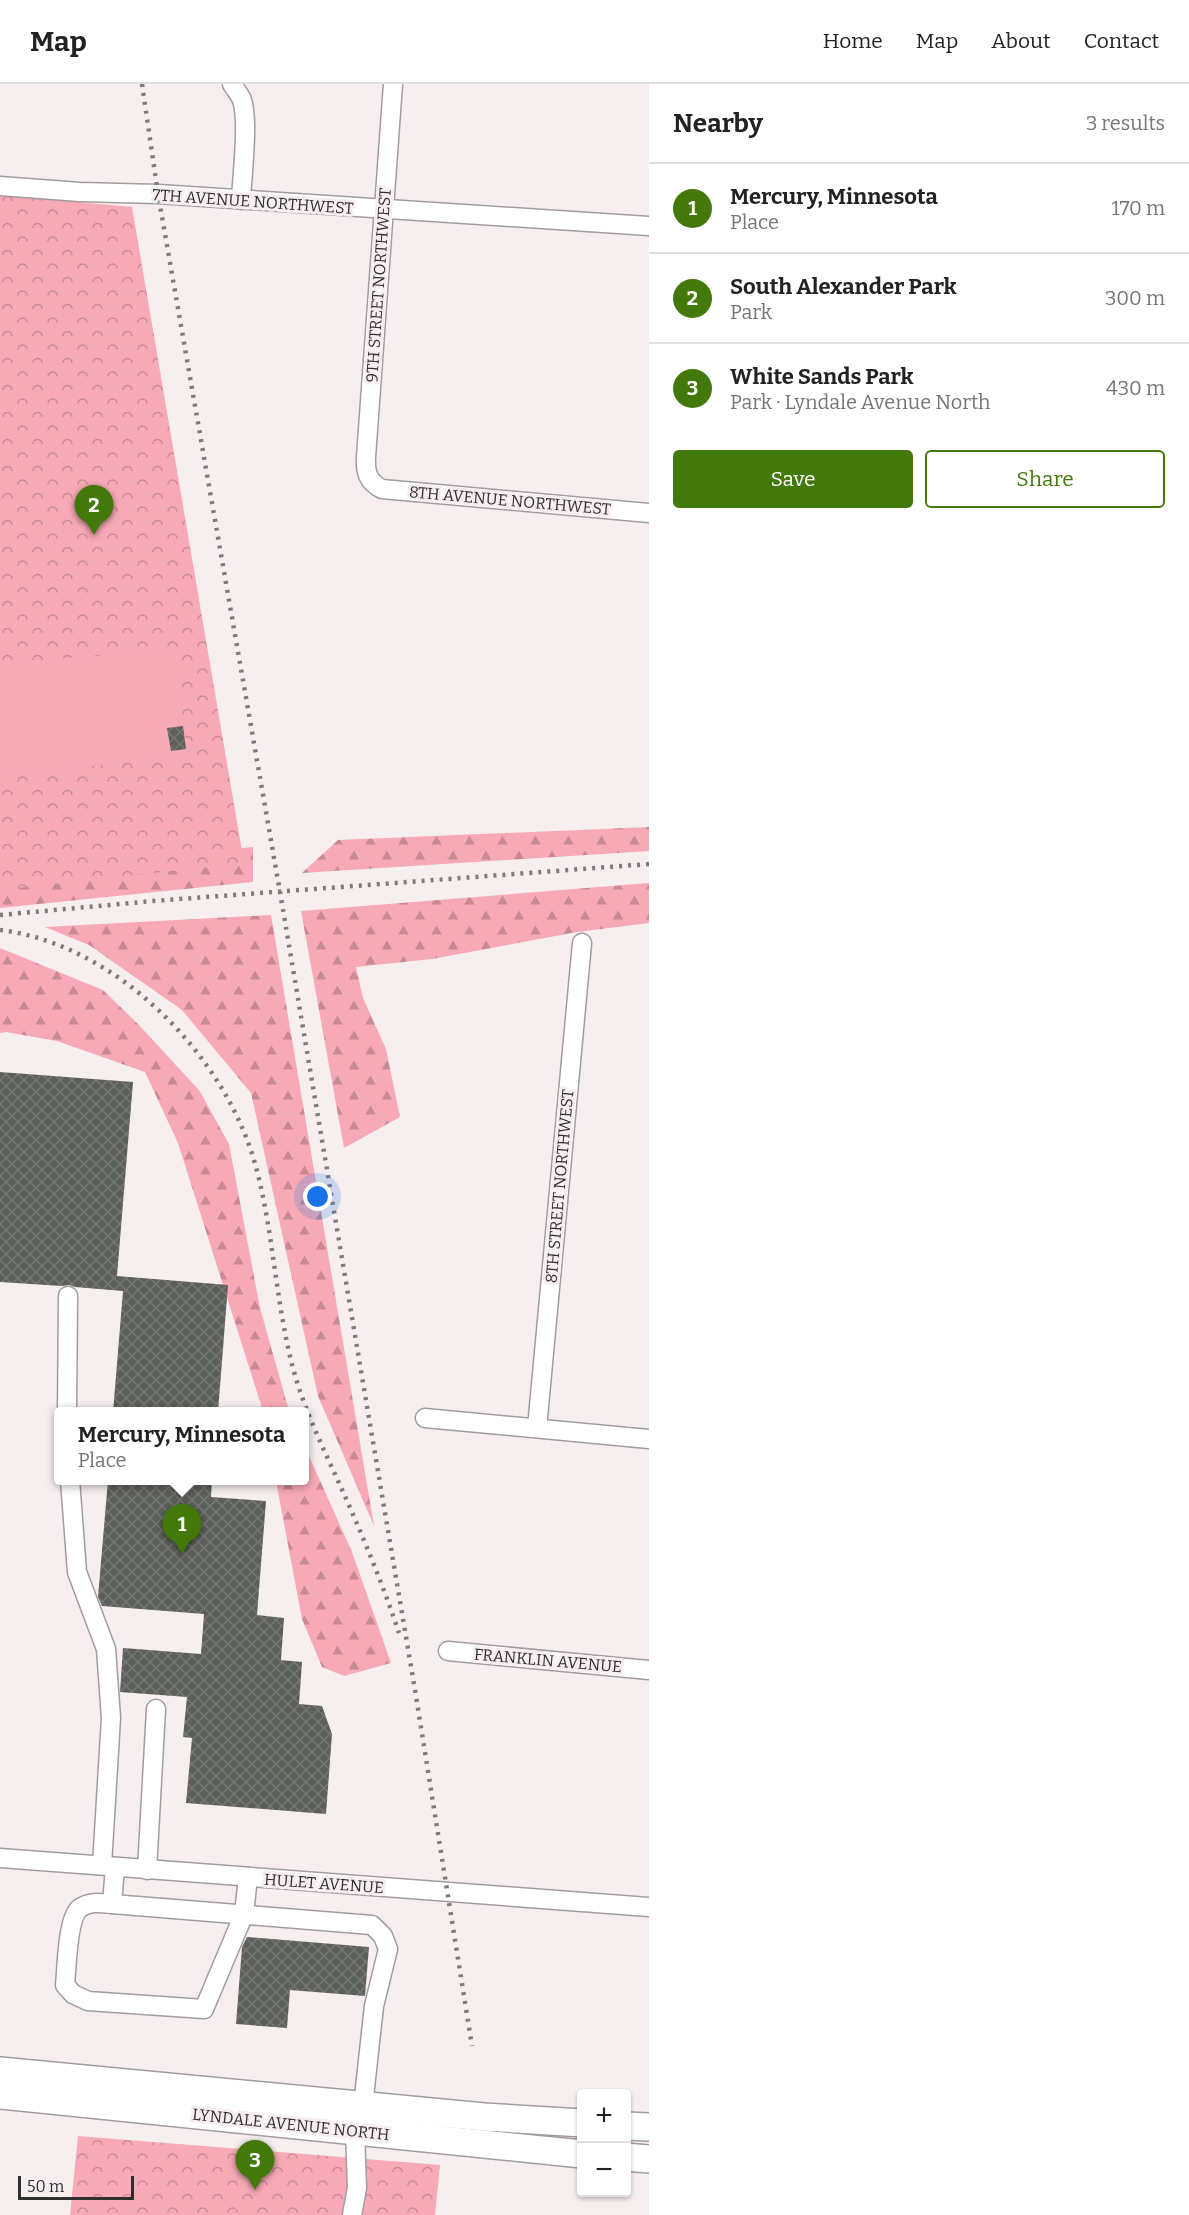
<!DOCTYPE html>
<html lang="en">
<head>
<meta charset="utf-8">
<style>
	:root { --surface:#fff; --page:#f6f6f6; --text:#222; --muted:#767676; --line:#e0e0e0; --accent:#43790a }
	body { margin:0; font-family:Bitter,serif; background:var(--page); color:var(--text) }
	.controls { position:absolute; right:18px; bottom:18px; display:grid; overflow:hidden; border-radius:6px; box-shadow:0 2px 4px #0004 }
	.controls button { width:54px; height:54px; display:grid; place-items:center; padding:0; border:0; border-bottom:2px solid var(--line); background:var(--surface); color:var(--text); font:30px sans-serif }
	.scale { position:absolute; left:18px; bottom:15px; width:116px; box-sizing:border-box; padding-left:6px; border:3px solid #312e2e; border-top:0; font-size:16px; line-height:21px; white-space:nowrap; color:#312e2e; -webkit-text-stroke:4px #f6eeef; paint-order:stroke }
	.you { position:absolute; left:318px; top:1113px; width:21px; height:21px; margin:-15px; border:4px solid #fff; border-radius:50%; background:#1a73e8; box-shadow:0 0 0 9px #1a73e833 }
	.badge { display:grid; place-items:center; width:39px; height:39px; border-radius:50%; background:var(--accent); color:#fff; font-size:20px; font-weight:700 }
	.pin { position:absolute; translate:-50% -50px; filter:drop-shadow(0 2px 3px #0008) }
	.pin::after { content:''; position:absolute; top:32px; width:21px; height:18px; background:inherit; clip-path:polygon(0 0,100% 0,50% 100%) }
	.popup { position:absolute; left:54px; top:1323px; width:255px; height:78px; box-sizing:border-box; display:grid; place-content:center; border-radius:6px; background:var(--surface); filter:drop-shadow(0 2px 4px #0005); font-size:20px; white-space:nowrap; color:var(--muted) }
	.popup b { font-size:22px; color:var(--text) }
	.popup::after { content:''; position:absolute; left:50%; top:100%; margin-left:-12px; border:12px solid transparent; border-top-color:var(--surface) }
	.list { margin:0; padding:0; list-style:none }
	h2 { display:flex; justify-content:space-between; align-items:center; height:78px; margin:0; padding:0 24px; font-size:26px }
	h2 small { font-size:20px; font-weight:400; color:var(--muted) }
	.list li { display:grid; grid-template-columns:39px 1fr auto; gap:18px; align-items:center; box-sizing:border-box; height:90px; padding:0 24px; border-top:2px solid var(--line) }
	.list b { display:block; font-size:22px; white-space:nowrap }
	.list p { margin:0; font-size:20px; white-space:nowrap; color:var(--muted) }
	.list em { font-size:20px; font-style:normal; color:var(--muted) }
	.actions { display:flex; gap:12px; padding:18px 24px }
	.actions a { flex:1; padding:14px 0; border:2px solid var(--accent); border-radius:6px; text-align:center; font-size:21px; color:var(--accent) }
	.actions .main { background:var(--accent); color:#fff }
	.map { position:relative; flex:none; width:649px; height:2131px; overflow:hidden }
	header { display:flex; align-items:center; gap:36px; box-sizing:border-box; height:84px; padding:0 30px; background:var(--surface); border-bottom:2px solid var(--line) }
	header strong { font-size:28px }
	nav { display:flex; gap:33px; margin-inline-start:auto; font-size:21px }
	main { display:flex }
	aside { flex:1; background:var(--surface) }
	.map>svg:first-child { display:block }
</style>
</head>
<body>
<header>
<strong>Map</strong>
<nav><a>Home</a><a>Map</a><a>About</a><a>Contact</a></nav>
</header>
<main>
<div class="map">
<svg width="649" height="2131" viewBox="0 0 649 2131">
	<defs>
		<pattern id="forest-firs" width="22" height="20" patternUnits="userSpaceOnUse" patternTransform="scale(1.5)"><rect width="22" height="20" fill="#f8a9b6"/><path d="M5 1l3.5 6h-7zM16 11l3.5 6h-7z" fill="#c98a94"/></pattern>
		<pattern id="park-crowns" width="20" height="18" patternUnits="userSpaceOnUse" patternTransform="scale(1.5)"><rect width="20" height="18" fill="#f8a9b6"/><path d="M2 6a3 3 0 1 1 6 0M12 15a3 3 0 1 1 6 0" fill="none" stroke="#c98a94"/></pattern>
		<pattern id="building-cross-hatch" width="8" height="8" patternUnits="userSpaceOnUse" patternTransform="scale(1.5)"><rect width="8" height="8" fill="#5c5f5a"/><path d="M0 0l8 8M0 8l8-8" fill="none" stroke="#757774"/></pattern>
	</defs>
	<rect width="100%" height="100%" fill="#f6eeef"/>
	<g fill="url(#forest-firs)">
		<path d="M 649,743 L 649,767 L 302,789 L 338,756 Z"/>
		<path d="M 253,763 L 253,798 L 0,824 L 0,788 Z"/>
		<path d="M 649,799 L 649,839 L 577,848 L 432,875 L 356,883 L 363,914 L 386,965 L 400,1033 L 344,1064 L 301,827 Z"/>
		<path d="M 271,831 L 374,1442 L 318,1312 L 251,1009 L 182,926 L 89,861 L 45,843 Z"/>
		<path d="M 0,864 L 103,906 L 137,939 L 199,1006 L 229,1060 L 260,1224 L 289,1327 L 263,1327 L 178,1059 L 145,988 L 57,957 L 6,948 L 0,949 Z"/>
		<path d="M 305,1363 L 352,1468 L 391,1579 L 344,1592 L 322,1583 L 302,1535 L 276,1397 L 305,1396 Z"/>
	</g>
	<g fill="url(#park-crowns)">
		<path d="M 0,111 L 132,123 L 244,779 L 0,806 Z"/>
		<path d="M 78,2052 L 440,2081 L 435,2131 L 70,2131 Z"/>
	</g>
	<path fill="#f8a9b6" d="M 175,566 L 187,672 L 0,691 L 0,579 Z"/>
	<g fill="url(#building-cross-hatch)">
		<path d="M 183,642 L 186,665 L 171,667 L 167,644 Z"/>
		<path d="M 0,988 L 133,998 L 117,1192 L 228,1201 L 218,1328 L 113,1328 L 123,1207 L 75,1203 L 69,1201 L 62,1202 L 0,1198 Z"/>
		<path d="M 108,1396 L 212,1396 L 211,1413 L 266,1417 L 257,1531 L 284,1534 L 281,1576 L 302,1578 L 299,1620 L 322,1622 L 332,1650 L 326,1730 L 186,1719 L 192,1654 L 183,1653 L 187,1613 L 120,1608 L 123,1564 L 201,1570 L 204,1530 L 102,1522 L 98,1513 Z"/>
		<path d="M 247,1853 L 369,1863 L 365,1912 L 290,1906 L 287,1944 L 236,1940 L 242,1863 Z"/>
	</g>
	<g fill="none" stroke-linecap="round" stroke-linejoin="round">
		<g stroke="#a39c9d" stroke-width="21">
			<g id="minor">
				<path d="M 232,0 C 235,5 240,11 242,16 C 249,37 242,92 241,116"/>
				<path d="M 393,0 L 366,373 C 365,388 368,398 382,405 L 649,429"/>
				<path d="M 0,102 L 80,108 L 158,110 L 649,142"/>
				<path d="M 67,1328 L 68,1212"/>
				<path d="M 425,1334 L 649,1355"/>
				<path d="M 537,1344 L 582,859"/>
				<path d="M 70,1396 L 77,1488 L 106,1565 L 111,1634 L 102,1781"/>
				<path d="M 448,1567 L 649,1586"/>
				<path d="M 0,1774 L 649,1823"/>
				<path d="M 147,1786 L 156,1625"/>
				<path d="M 248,1793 L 244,1830 L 204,1925 L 88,1917 L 73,1910 L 65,1901 C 67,1883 67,1834 80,1824 C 90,1817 101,1819 112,1820 L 372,1841 L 383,1852 L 388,1865 L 374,1922 L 363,2022"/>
				<path d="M 112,1820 L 115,1783"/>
				<path d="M 352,2131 L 357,2104 L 355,2047"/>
			</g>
		</g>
		<g stroke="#a39c9d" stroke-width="30">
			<g id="highway">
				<path d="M 0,1987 L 484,2033 L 582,2039"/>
				<path d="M 0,2011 L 582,2070"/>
				<path d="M 626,2042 L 649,2043"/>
				<path d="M 626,2073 L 649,2075"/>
			</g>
		</g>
		<use href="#minor" stroke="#fff" stroke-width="18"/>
		<use href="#highway" stroke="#fff" stroke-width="27"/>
		<g stroke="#807b7b" stroke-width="4.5" stroke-dasharray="3 6" stroke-linecap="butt">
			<path d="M 142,0 L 158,110 L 280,808 L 415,1606 L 472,1962"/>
			<path d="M 0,831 L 153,817 L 649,780"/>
			<path d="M 0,846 C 118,860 229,975 257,1087 C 274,1153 276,1222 294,1288 C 306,1330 326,1370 344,1410 C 364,1455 383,1501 399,1549"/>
		</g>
	</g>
	<g text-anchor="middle" stroke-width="6" stroke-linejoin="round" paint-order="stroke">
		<g font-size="16" fill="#312e2e" stroke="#f6eeef">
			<text transform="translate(253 117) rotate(4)" y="6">7TH AVENUE NORTHWEST</text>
			<text transform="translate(378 201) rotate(-86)" y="6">9TH STREET NORTHWEST</text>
			<text transform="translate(510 416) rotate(5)" y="6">8TH AVENUE NORTHWEST</text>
			<text transform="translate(559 1102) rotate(-85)" y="6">8TH STREET NORTHWEST</text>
			<text transform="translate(548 1576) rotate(5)" y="6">FRANKLIN AVENUE</text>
			<text transform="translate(324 1799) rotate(4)" y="6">HULET AVENUE</text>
			<text transform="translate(291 2040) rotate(6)" y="6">LYNDALE AVENUE NORTH</text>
		</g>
	</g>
</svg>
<div class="controls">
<button>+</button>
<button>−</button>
</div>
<div class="scale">50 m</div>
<div class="you"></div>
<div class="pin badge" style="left:182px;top:1470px">1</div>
<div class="popup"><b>Mercury, Minnesota</b>Place</div>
<div class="pin badge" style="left:94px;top:451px">2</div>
<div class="pin badge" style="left:255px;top:2106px">3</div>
</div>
<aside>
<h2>Nearby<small>3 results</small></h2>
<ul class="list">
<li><span class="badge">1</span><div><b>Mercury, Minnesota</b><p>Place</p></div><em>170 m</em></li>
<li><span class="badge">2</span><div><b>South Alexander Park</b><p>Park</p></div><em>300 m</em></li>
<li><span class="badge">3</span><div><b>White Sands Park</b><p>Park · Lyndale Avenue North</p></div><em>430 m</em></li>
</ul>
<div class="actions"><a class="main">Save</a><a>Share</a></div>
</aside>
</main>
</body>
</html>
